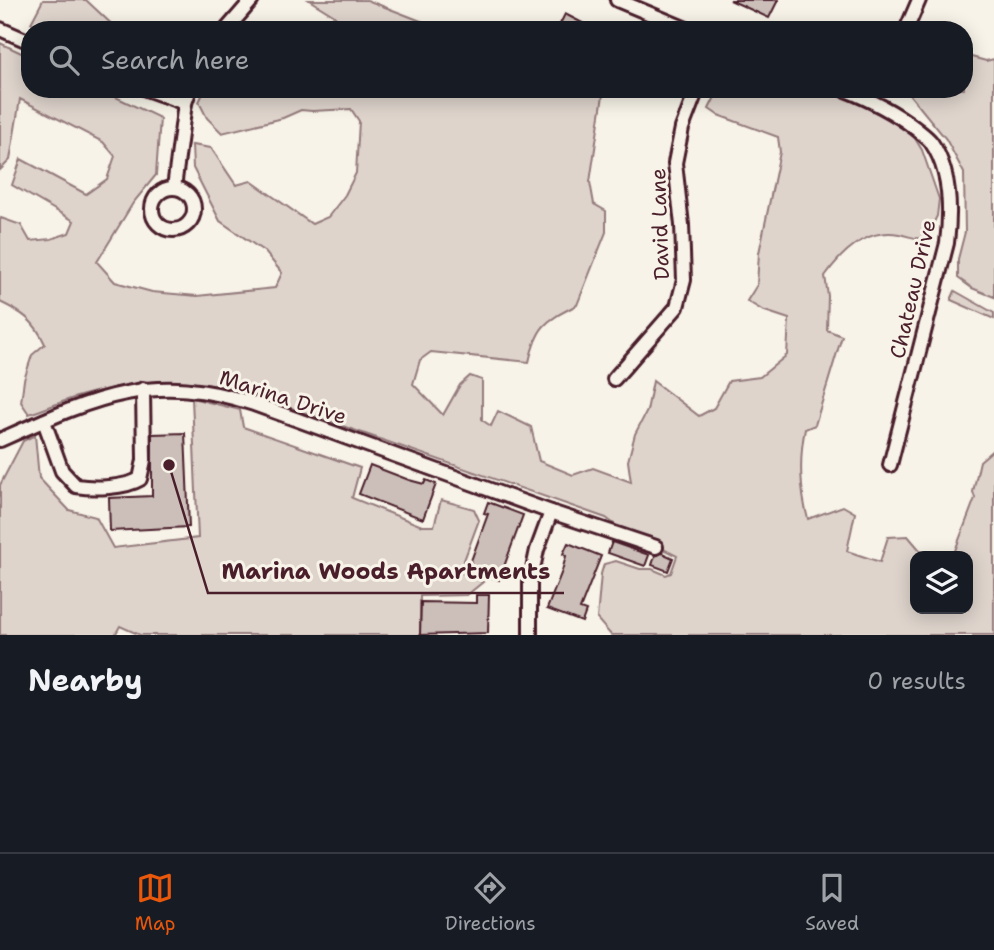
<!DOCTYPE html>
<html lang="en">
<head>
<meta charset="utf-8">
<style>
	:root { --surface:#171b24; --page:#242831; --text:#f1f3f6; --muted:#9ea1a6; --line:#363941; --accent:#ea580c }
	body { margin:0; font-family:"Shantell Sans",sans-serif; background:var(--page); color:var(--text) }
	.controls { position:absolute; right:21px; bottom:21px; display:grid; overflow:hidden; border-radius:14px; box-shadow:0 4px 18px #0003 }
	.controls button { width:63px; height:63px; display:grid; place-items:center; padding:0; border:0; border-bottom:2px solid var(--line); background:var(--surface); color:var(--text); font:35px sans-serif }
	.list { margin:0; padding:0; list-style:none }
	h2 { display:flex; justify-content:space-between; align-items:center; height:91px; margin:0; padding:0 28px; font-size:30px }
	h2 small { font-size:23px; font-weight:400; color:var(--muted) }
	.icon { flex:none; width:38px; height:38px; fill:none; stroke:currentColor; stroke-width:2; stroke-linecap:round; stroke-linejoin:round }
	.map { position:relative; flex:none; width:994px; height:635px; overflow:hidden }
	.search { position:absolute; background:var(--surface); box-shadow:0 4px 18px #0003; left:21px; right:21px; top:21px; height:77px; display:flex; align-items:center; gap:18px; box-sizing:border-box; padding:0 24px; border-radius:28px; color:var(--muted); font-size:26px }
	.sheet { height:217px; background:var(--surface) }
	nav { display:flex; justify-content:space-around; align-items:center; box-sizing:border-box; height:98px; border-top:2px solid var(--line); background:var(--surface); font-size:19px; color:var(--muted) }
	nav a { display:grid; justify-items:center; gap:4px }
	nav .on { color:var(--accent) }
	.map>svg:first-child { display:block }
</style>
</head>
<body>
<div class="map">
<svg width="994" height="635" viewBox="0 0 994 635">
	<rect width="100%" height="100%" fill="#f7f3e8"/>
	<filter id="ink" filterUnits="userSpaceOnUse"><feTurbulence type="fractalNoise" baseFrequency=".0143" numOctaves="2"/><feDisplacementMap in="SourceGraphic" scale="14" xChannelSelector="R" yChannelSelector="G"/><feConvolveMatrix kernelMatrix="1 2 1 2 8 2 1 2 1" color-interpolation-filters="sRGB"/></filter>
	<g filter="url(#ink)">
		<g fill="#ded4cc" stroke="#947a7c" stroke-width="2">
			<path d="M 43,0 L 86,0 L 118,30 L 47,30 L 31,23 Z"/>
			<path d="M 309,0 L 367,0 L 426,23 L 435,30 L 349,30 L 333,15 Z"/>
			<path d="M 0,43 L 30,57 L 30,89 L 99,89 L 160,118 L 156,175 L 133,203 L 97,262 L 115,282 L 152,292 L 197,296 L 275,288 L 282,273 L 265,252 L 220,221 L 193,168 L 192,145 L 211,148 L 236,185 L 251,181 L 312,224 L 328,217 L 345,195 L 356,173 L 359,121 L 351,109 L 312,111 L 301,110 L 283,118 L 222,133 L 207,118 L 199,102 L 205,89 L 589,89 L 603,95 L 590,182 L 594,204 L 606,211 L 606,232 L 577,305 C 545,321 537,326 529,362 L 431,352 L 420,360 L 413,384 L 443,415 L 460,385 L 470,376 L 482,380 L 482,420 L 491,426 L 498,411 L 531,427 L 539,461 L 573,475 L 593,468 L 631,482 L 628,461 L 635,434 L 647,411 L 653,381 L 699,416 L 714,408 L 729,381 L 760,377 L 787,355 L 789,319 L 762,310 L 747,301 L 757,285 L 759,253 L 780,152 L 778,137 L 718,115 L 709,109 L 719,89 L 822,89 L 862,104 L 911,132 L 922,150 L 939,199 L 937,216 L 926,238 C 914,240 910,236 899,234 C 867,228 842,252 825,276 L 828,296 L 827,330 L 842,336 L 815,425 L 805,429 C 799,457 800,491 808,519 L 843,506 L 855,513 L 847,551 L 880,562 L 888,537 L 908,536 L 925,556 L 915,556 L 915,609 L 968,609 L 968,556 L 953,556 L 975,498 L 973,492 L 980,461 L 994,449 L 994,635 L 611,635 L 597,619 L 601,574 L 604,564 L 616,561 L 640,569 L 652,569 L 666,575 L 671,573 L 677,556 L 663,549 L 659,540 L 618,527 L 606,518 L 251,394 C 190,377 141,378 80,396 C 62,401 46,409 29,414 L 21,402 L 24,380 L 32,355 L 45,344 C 34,320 23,313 0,302 L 0,220 L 1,218 L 21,225 L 30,241 L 51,239 L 69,233 L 74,221 L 12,185 L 21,159 L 86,194 L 107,179 L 115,156 L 103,142 L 20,99 L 10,160 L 0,170 Z"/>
			<path d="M 964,55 L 986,61 L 994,59 L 994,297 L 972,288 L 958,278 L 958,259 L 965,232 L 964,173 L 946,139 L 905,89 L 964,89 Z"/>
			<path d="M 955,291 L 994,313 L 994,319 L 951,300 Z"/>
			<path d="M 192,398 L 240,410 L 243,427 L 360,468 L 352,498 L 422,526 L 434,526 L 441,500 L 474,509 L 479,520 L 463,563 L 462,573 L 483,582 L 467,595 L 420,596 L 420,635 L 140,635 L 120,626 L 115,635 L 0,635 L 0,485 L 23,441 L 35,435 L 39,478 L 69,510 L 96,517 L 113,548 L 198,538 Z"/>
		</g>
		<g fill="#ccbfb9" stroke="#4a1f2b" stroke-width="2">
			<path d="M 730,0 L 778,0 L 769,18 Z"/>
			<path d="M 565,14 L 596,30 L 557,30 Z"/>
			<path d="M 185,433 L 189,527 L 110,531 L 109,498 L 152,496 L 152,434 Z"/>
			<path d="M 370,465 L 409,480 L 424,484 L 426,480 L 436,484 L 423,519 L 359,494 Z"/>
			<path d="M 488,502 L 523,515 L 499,580 L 468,569 L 488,514 L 484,513 Z"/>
			<path d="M 612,542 L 649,555 L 645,566 L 608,553 Z"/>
			<path d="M 568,543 L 601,556 L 580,609 L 586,611 L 582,622 L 547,609 L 562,571 L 566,556 L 563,554 Z"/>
			<path d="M 662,553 L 673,558 L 668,571 L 652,565 L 655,556 Z"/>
			<path d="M 476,595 L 489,595 L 488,633 L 420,635 L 421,602 L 476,603 Z"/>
		</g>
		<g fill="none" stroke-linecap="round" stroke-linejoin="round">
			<g stroke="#4a1f2b" stroke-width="18">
				<g id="minor">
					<path d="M 617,0 L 689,30"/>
					<path d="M 0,29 L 30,42"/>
					<path d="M 226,30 L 252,0"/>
					<path d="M 906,30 L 919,0"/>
					<path d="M 146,89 L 185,103"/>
					<path d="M 843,89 C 869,99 892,110 915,128 C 920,132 927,137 931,142 C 951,171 951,211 947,243 L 890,465"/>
					<circle cx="173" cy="209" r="21"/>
					<path d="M 174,188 L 185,103 L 190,89"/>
					<path d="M 614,379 L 677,307 L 684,280 L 682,225 L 675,163 L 682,128 L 697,89"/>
					<path d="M 44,421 L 62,471 L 76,486 C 94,489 125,488 140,479 L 144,460 L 143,389"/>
					<path d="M 0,440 C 94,398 151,370 254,404 L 551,512 L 656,547"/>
					<path d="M 530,635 L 530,583 L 537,550 L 551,512"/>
				</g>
			</g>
			<use href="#minor" stroke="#f7f3e8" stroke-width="12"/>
		</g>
	</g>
	<g text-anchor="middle" stroke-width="6" stroke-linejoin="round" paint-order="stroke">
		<g font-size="21" fill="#4a1f2b" stroke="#f7f3e8">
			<text transform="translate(660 224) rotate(-92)" y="7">David Lane</text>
			<text transform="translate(913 289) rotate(-77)" y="7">Chateau Drive</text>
			<text transform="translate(283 397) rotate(18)" y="7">Marina Drive</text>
		</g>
	</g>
	<path fill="none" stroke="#4a1f2b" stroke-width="2.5" d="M169 465L208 593H564"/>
	<circle fill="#4a1f2b" stroke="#f7f3e8" stroke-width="2.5" cx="169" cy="465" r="7"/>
	<g font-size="23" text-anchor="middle" font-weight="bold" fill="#4a1f2b" stroke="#f7f3e8" stroke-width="6" stroke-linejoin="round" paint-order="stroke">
		<text x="386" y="579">Marina Woods Apartments</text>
	</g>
</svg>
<div class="controls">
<button><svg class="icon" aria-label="layers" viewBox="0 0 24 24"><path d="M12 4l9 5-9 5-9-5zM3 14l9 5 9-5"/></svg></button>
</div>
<div class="search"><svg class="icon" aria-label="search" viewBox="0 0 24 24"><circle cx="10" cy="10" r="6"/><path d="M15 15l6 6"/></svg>Search here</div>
</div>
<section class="sheet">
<h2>Nearby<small>0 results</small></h2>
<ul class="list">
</ul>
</section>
<nav>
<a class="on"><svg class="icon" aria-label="map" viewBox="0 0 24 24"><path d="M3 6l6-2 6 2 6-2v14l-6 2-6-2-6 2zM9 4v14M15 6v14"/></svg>Map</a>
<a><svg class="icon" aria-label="directions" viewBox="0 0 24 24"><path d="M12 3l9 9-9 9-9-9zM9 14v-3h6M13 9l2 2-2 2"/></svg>Directions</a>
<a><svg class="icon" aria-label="saved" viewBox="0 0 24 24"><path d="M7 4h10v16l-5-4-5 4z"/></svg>Saved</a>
</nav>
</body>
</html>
